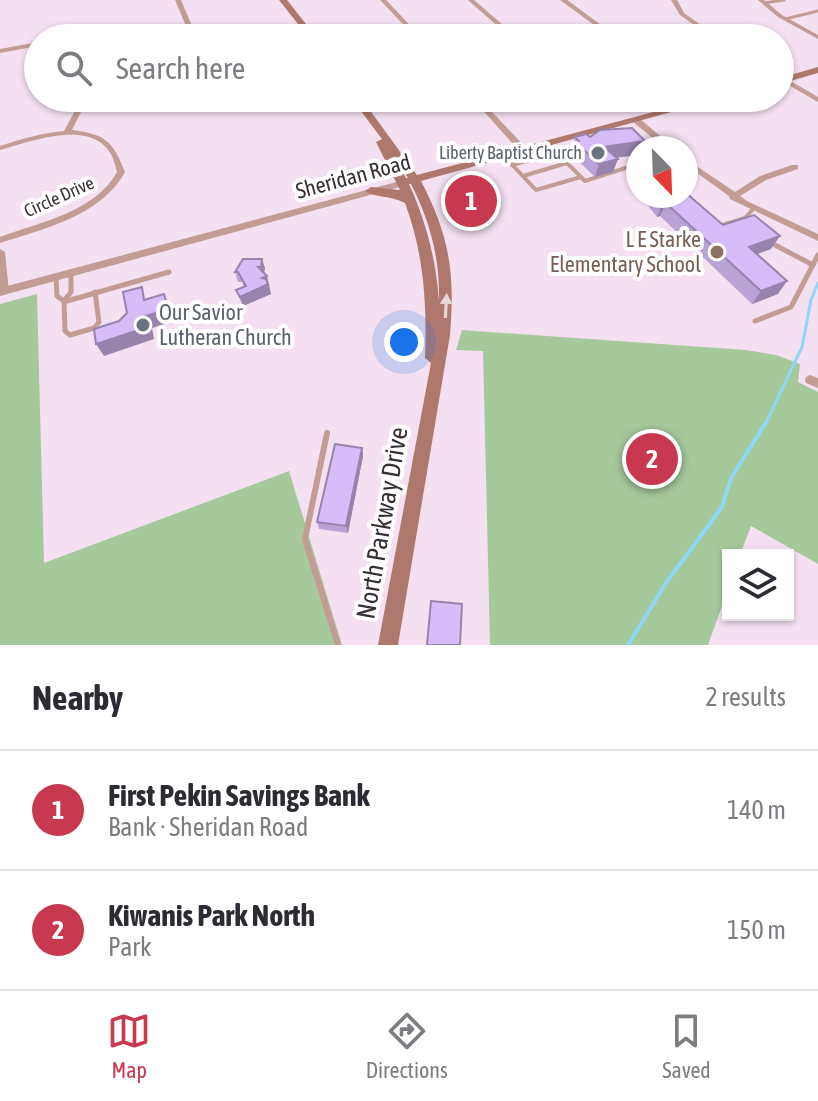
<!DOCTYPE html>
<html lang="en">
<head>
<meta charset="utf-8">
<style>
	:root { --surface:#fff; --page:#f2f2f3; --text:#2b2b33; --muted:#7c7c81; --line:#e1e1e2; --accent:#c8384e }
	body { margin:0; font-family:"Asap Condensed",sans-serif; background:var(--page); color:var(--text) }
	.controls { position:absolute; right:24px; bottom:24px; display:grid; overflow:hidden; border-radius:0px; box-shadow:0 2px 6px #0004 }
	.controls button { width:72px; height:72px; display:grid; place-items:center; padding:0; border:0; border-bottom:2px solid var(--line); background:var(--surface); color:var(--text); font:40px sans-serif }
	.compass { position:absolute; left:626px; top:136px; width:72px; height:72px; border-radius:50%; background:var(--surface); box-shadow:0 2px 6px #0004; rotate:157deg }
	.you { position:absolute; left:404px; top:342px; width:28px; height:28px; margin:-20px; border:6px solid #fff; border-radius:50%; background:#1a73e8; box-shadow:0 0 0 12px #1a73e833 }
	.badge { display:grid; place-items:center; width:52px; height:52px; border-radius:50%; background:var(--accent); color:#fff; font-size:26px; font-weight:700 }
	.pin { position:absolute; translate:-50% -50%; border:4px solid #fff; box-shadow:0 2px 8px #0006 }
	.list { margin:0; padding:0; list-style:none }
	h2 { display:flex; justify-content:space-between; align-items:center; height:104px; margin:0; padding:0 32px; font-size:34px }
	h2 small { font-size:26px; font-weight:400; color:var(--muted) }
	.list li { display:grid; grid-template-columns:52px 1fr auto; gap:24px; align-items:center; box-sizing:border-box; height:120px; padding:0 32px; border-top:2px solid var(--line) }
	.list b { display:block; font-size:30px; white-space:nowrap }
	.list p { margin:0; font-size:26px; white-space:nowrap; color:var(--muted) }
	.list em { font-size:26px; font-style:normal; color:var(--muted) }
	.icon { flex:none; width:44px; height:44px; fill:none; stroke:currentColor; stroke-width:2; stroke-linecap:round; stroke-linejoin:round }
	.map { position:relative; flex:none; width:818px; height:645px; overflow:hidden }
	.search { position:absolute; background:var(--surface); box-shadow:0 2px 6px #0004; left:24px; right:24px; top:24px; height:88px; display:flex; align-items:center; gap:20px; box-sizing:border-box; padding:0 28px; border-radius:44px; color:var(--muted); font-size:30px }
	.sheet { height:344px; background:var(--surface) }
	nav { display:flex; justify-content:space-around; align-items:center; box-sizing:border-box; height:112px; border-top:2px solid var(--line); background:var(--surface); font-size:22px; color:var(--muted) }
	nav a { display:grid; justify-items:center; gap:4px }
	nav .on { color:var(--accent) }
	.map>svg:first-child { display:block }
</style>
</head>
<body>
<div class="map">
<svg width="818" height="645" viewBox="0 0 818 645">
	<rect width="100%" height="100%" fill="#f4e0f1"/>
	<g fill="#a5c99b">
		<path d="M 37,294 L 44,563 L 289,471 L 342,645 L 0,645 L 0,304 Z"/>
		<path d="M 462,330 L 746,350 L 776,355 L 800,364 L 798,382 L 818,392 L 818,564 L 751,526 L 740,555 L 728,555 L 728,589 L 708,645 L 490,645 L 483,351 L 456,350 Z"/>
	</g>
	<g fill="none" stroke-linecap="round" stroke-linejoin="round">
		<path stroke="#90d6f8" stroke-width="3" d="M 766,423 L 802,347 L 811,300 L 818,283"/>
		<path stroke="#90d6f8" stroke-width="4" d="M 628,645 L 666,583 L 722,507 L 731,478 L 767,421"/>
		<g stroke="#c39d95" stroke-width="3">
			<path d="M 764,3 L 784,0"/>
			<path d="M 785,19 L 818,11"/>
		</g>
		<g stroke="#c39d95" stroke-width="4">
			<path d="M 547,143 L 585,181 L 638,164"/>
			<path d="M 503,155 L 536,190 L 581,177"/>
			<path d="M 512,165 L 578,146"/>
			<path d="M 523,176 L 567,163"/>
			<path d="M 748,222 L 745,218 L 754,208"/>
			<path d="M 719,226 L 745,218"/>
			<path d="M 771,242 L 778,247"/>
		</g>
		<g stroke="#c39d95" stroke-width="5">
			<path d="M 775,245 L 813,265"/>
			<path d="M 71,273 L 71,292 L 64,301 L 65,331 L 70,335 L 94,328 L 99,322 L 95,292"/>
			<path d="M 56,277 L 57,296 L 64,301"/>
			<path d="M 67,301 L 169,272"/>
			<path d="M 755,321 L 791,307 L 818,255"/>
		</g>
		<path stroke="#c39d95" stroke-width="6" d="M 327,433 L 305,539 L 338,645"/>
		<g fill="#c39d95" fill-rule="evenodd">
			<path d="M 175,0 L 181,0 L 195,33 L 194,34 L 189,33 Z"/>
			<path d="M 380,0 L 386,0 L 422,38 L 416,38 Z"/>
			<path d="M 468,0 L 474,0 L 518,38 L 511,38 Z"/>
			<path d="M 560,0 L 567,0 L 619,38 L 612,38 Z"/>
			<path d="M 671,0 L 677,0 L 684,13 L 719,38 L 712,38 L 680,15 Z"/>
			<path d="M 758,0 L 764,0 L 782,15 L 818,35 L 818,39 L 778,17 Z"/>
			<path d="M 84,34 L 87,36 L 86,37 L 67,38 Z"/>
			<path d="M 38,42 L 38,46 L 0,53 L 0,49 Z"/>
			<path d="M 780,75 L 818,97 L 818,102 L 780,80 Z"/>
			<path d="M 82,98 L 88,98 L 72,130 C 105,134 113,141 125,172 C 102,215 44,229 0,243 L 0,237 C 40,222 95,212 117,172 C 115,166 114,159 111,154 C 90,118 30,142 0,150 L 0,146 C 21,139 42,133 64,131 Z"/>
			<path d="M 472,98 L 479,98 L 526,148 L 526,152 L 520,152 Z"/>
			<path d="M 633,118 L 639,118 L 674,148 L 665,148 L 633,122 Z"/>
			<path d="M 686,159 L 735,192 L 760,176 L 792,165 L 798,165 L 798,169 L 766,180 L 740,196 L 747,201 L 818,234 L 818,241 L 730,199 L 729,196 L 686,165 Z"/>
			<path d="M 0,249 L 5,252 L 9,291 L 4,295 L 0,292 Z"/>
			<path d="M 810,375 L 818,378 L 818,388 L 806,383 L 805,380 L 806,377 Z"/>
		</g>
		<path fill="#c39d95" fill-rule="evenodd" d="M 404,180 L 407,181 L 407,185 L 0,296 L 0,288 Z"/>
		<g fill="#af786d" fill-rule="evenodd">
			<path d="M 279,0 L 287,0 L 317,38 L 309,38 Z"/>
			<path d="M 818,67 L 818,73 L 780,84 L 780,78 Z"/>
			<path d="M 351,98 L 361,98 L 417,175 L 706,98 L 722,98 L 421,181 C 450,237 455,273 450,335 L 398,645 L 378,645 L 431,363 L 425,358 C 427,304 424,254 405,203 C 390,195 375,198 365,191 L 371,187 L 400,190 L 376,142 L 382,139 ZM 393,154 L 408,178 L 406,178 ZM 409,184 L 411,184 C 430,221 440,258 439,301 C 436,260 426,221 409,184 Z"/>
		</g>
	</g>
	<g fill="#b8a3d4">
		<path d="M 575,137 L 590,137 L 638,148 L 638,155 L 616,157 L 618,159 L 613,172 L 595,177 L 572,155 Z"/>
		<path d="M 459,186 L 486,202 L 486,209 L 474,213 L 458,193 Z"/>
		<path d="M 649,196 L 686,196 L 723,225 L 771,249 L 757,254 L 778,294 L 752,304 L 660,216 L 657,217 L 646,203 Z"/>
		<path d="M 243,259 L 265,268 L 264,273 L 270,286 L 269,286 L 271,294 L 243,306 L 236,290 L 244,287 L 242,282 L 238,282 L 235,272 Z"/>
		<path d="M 362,448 L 363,456 L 348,533 L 319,529 L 317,522 Z"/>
	</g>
	<g fill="#9684ad">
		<path d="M 645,141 L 642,148 L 638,148 L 638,155 L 600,160 L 604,147 Z"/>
		<path d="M 618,159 L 613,172 L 595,177 L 599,164 Z"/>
		<path d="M 486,202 L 486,209 L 474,213 L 474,206 Z"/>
		<path d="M 666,203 L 660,216 L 657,217 L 662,204 Z"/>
		<path d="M 780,236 L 771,249 L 741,260 L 749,247 Z"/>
		<path d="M 262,259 L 265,268 L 263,277 L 261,267 Z"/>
		<path d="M 267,276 L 271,294 L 243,306 L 240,297 L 262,278 Z"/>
		<path d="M 787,281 L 778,294 L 752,304 L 761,291 Z"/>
		<path d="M 164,294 L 170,306 L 174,321 L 152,328 L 154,339 L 104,356 L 96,344 L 146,316 Z"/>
		<path d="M 362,448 L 363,456 L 348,533 L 346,526 Z"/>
	</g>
	<g fill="#d6bdf7" stroke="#9684ad" stroke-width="2">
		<path d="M 632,128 L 645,141 L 604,147 L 618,159 L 599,164 L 575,142 L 579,141 L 575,137 L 586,134 L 590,137 L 600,130 Z"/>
		<path d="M 471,183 L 486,202 L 474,206 L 459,186 Z"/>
		<path d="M 686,193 L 723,225 L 754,215 L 780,236 L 749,247 L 787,281 L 761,291 L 666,203 L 662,204 L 656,196 L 686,196 Z"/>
		<path d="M 243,259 L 262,259 L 261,267 L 258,267 L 267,276 L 262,278 L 266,279 L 268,284 L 240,297 L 236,290 L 246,286 L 238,272 L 235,272 Z"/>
		<path d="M 142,287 L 144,300 L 164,294 L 168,309 L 146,316 L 148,327 L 96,344 L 94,329 L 119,321 L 127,313 L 123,292 Z"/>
		<path d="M 335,444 L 362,448 L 346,526 L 317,522 Z"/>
		<path d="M 431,601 L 462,604 L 460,645 L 427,645 Z"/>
	</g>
	<defs><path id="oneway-solid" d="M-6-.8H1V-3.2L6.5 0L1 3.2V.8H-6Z" transform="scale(2)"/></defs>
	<use fill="#e7d6d3" href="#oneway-solid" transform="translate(446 306) rotate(-87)"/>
	<g fill="#6b7280" stroke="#fff" stroke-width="3">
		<circle cx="598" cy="153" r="8"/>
		<circle cx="143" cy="325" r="8"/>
	</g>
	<circle fill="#8d6e63" stroke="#fff" stroke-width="3" cx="717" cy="252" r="8"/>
	<g text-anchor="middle" stroke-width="8" stroke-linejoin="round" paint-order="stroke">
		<g font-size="18" fill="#5b616d" stroke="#fff" text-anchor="end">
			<text x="582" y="159">Liberty Baptist Church</text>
		</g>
		<g font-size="18" fill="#372f36" stroke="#fff">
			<text transform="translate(59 197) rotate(-24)" y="6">Circle Drive</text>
		</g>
		<g font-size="22" fill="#372f36" stroke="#fff">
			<text transform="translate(353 176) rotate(-15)" y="8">Sheridan Road</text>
		</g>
		<g font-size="22" fill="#785e54" stroke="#fff" text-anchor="end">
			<text x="701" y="247">L E Starke<tspan x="701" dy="25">Elementary School</tspan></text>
		</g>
		<g font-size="22" fill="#5b616d" stroke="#fff" text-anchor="start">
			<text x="159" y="320">Our Savior<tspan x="159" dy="25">Lutheran Church</tspan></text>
		</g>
		<g font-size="26" fill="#372f36" stroke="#fff">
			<text transform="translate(382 523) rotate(-80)" y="9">North Parkway Drive</text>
		</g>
	</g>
</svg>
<div class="controls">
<button><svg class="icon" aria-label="layers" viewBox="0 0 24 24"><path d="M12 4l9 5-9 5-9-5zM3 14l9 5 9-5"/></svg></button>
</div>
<svg class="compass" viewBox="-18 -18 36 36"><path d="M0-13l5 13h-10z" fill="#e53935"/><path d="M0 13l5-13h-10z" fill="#7c7c81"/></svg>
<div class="you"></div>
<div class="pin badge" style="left:471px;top:201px">1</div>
<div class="pin badge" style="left:652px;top:459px">2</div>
<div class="search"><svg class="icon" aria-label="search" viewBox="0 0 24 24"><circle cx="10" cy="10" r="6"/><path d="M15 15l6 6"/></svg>Search here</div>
</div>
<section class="sheet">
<h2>Nearby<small>2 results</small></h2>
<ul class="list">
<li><span class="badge">1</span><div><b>First Pekin Savings Bank</b><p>Bank · Sheridan Road</p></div><em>140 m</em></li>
<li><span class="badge">2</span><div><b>Kiwanis Park North</b><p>Park</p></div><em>150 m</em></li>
</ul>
</section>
<nav>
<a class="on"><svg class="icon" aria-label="map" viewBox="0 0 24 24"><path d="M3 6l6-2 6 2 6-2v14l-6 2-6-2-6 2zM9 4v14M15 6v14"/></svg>Map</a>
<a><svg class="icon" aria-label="directions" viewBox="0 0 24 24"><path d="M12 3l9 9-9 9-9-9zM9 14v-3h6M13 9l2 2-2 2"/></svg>Directions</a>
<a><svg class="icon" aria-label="saved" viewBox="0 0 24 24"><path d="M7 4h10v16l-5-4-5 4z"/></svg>Saved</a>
</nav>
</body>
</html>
